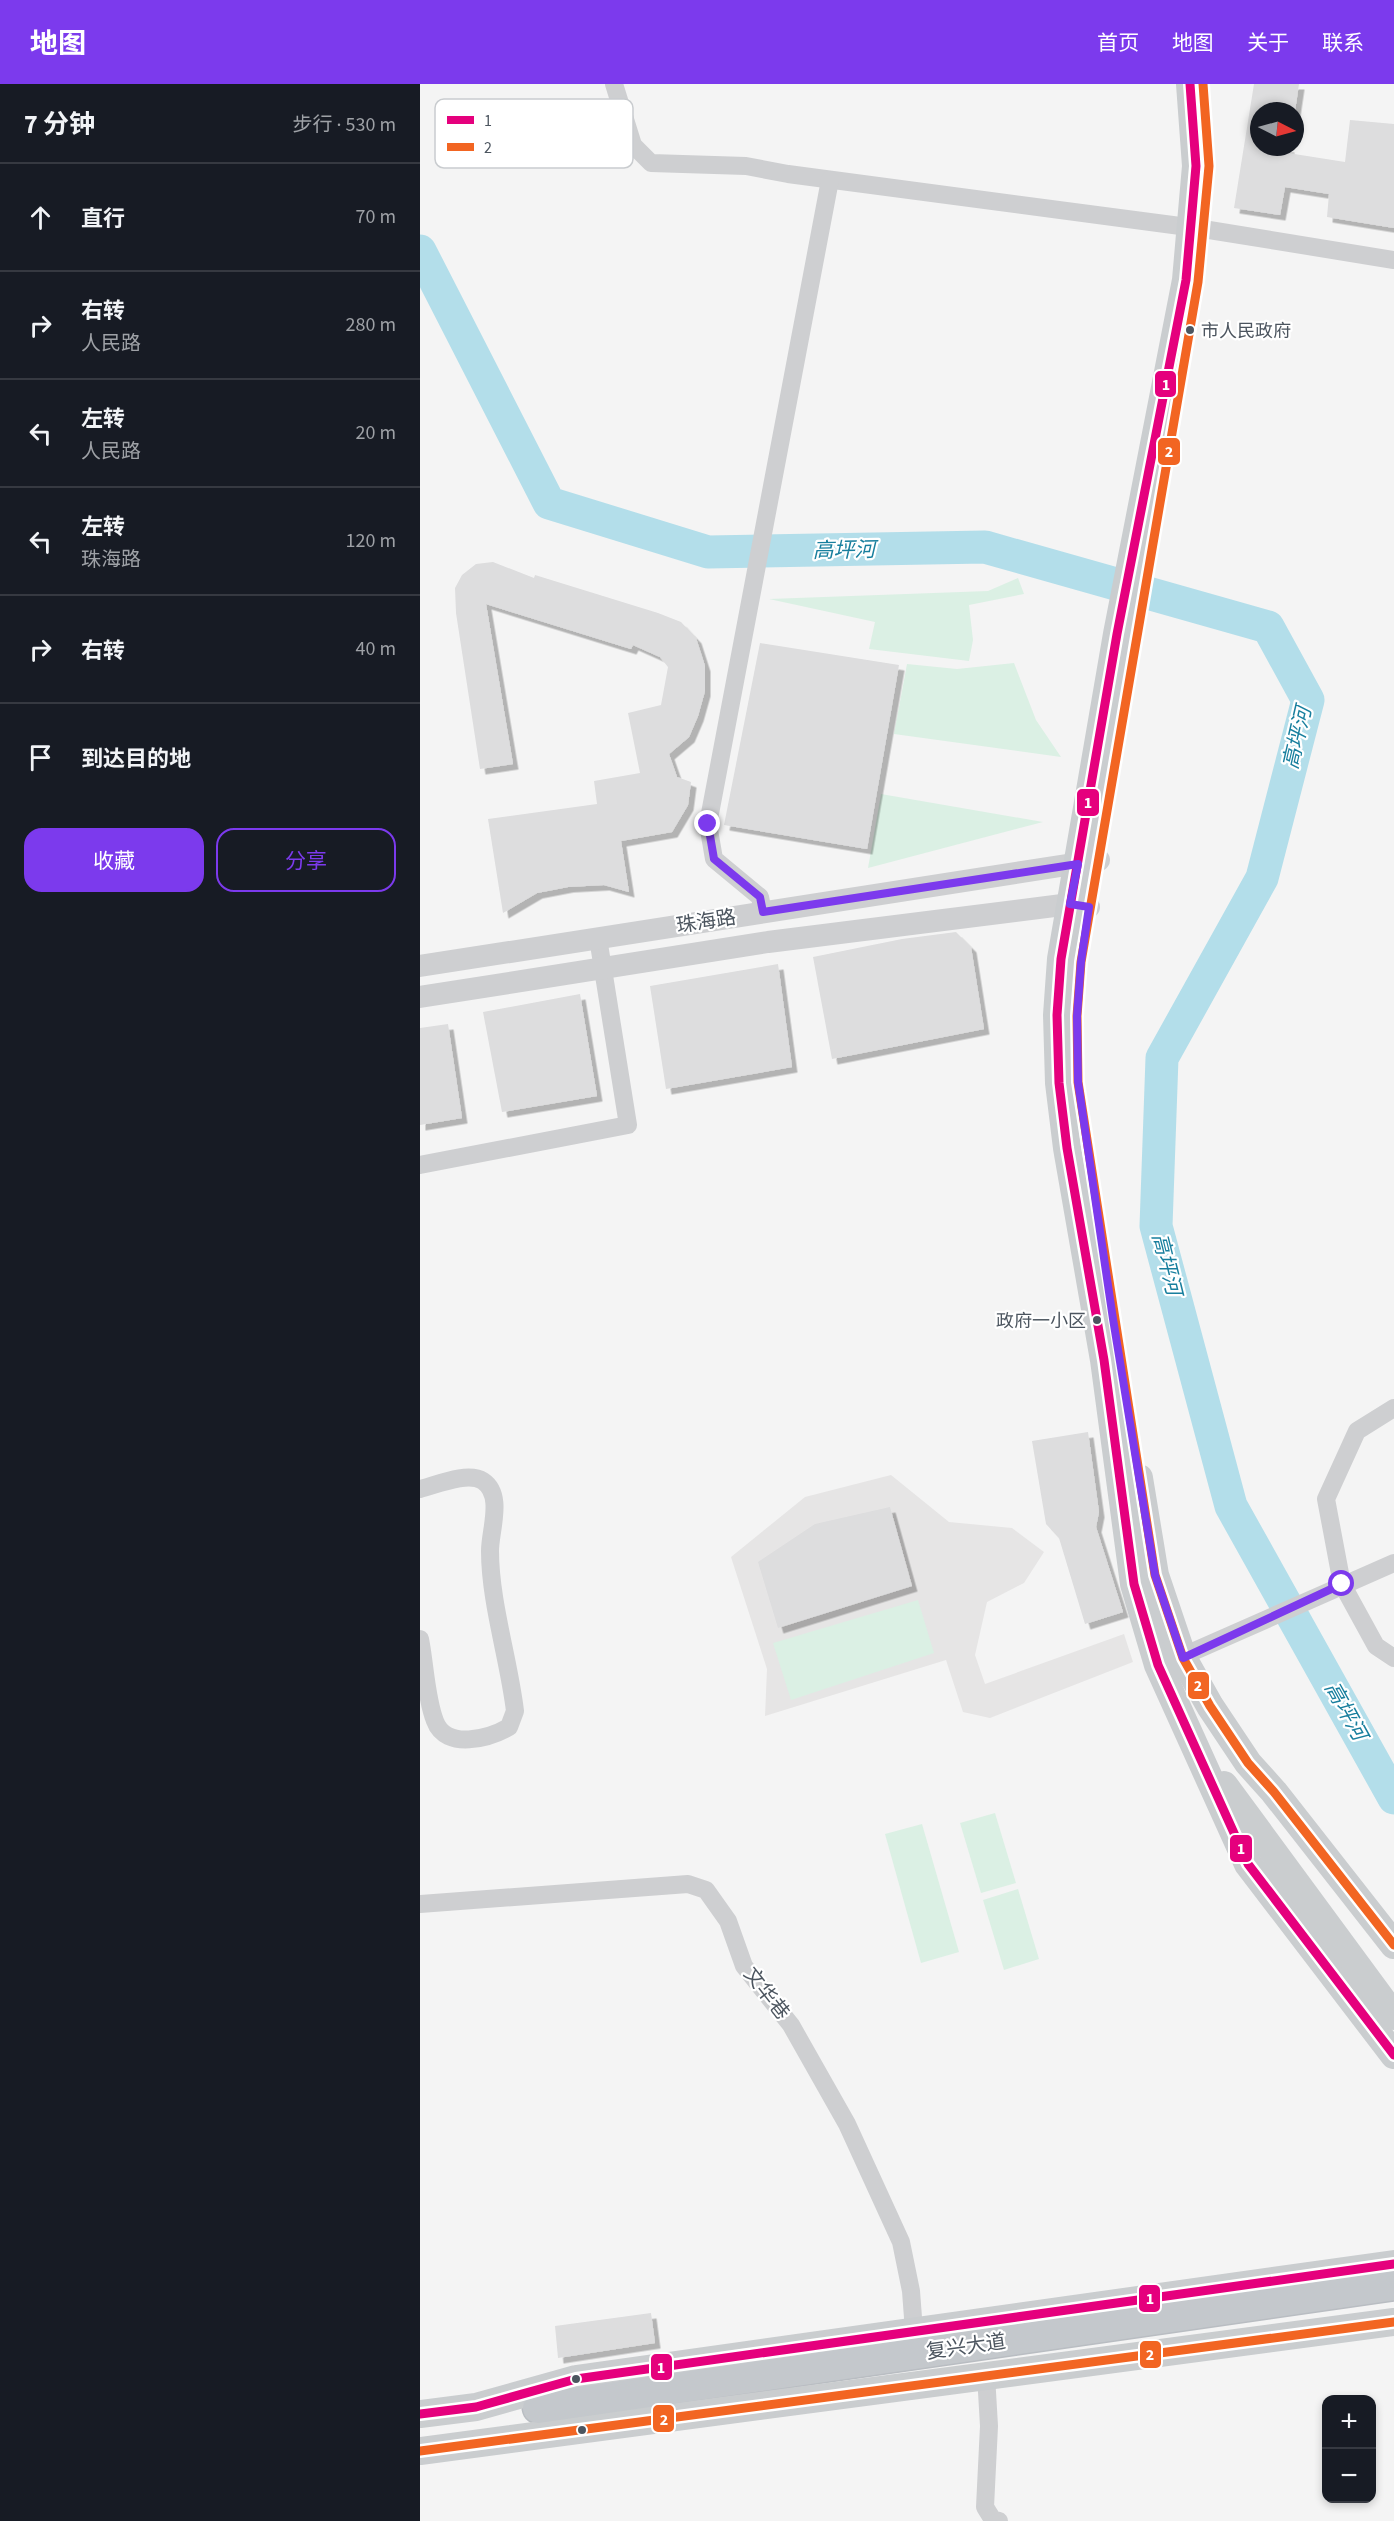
<!DOCTYPE html>
<html lang="zh">
<head>
<meta charset="utf-8">
<style>
	:root { --surface:#171b24; --page:#242831; --text:#f1f3f6; --muted:#9ea1a6; --line:#363941; --accent:#7c3aed }
	body { margin:0; font-family:"Source Sans 3","Noto Sans SC",sans-serif; background:var(--page); color:var(--text) }
	.controls { position:absolute; right:18px; bottom:18px; display:grid; overflow:hidden; border-radius:12px; box-shadow:0 3px 9px #0003 }
	.controls button { width:54px; height:54px; display:grid; place-items:center; padding:0; border:0; border-bottom:2px solid var(--line); background:var(--surface); color:var(--text); font:30px sans-serif }
	.compass { position:absolute; left:830px; top:18px; width:54px; height:54px; border-radius:50%; background:var(--surface); box-shadow:0 3px 9px #0003; rotate:96deg }
	.stop { position:absolute; width:18px; height:18px; margin:-14px; border:4px solid #7c3aed; border-radius:50%; background:#fff }
	.stop.end { background:#7c3aed; border-color:#fff; box-shadow:0 2px 6px #0008 }
	.list { margin:0; padding:0; list-style:none }
	h2 { display:flex; justify-content:space-between; align-items:center; height:78px; margin:0; padding:0 24px; font-size:26px }
	h2 small { font-size:20px; font-weight:400; color:var(--muted) }
	.list li { display:grid; grid-template-columns:39px 1fr auto; gap:18px; align-items:center; box-sizing:border-box; height:108px; padding:0 24px; border-top:2px solid var(--line) }
	.list b { display:block; font-size:22px; white-space:nowrap }
	.list p { margin:0; font-size:20px; white-space:nowrap; color:var(--muted) }
	.list em { font-size:20px; font-style:normal; color:var(--muted) }
	.actions { display:flex; gap:12px; padding:18px 24px }
	.actions a { flex:1; padding:14px 0; border:2px solid var(--accent); border-radius:18px; text-align:center; font-size:21px; color:var(--accent) }
	.actions .main { background:var(--accent); color:#fff }
	.icon { flex:none; width:33px; height:33px; fill:none; stroke:currentColor; stroke-width:2; stroke-linecap:round; stroke-linejoin:round }
	.map { position:relative; flex:none; width:974px; height:2437px; overflow:hidden }
	header { display:flex; align-items:center; gap:36px; box-sizing:border-box; height:84px; padding:0 30px; background:var(--accent); color:#fff }
	header strong { font-size:28px }
	nav { display:flex; gap:33px; margin-inline-start:auto; font-size:21px }
	main { display:flex }
	aside { flex:1; background:var(--surface) }
	.map>svg:first-child { display:block }
</style>
</head>
<body>
<header>
<strong>地图</strong>
<nav><a>首页</a><a>地图</a><a>关于</a><a>联系</a></nav>
</header>
<main>
<aside>
<h2>7 分钟<small>步行 · 530 m</small></h2>
<ul class="list">
<li><svg class="icon" aria-label="ahead" viewBox="0 0 24 24"><path d="M12 20V5M6 11l6-6 6 6"/></svg><div><b>直行</b></div><em>70 m</em></li>
<li><svg class="icon" aria-label="right" viewBox="0 0 24 24"><path d="M7 20v-9h11M14 6l5 5-5 5"/></svg><div><b>右转</b><p>人民路</p></div><em>280 m</em></li>
<li><svg class="icon" aria-label="left" viewBox="0 0 24 24"><path d="M17 20v-9H6M10 6l-5 5 5 5"/></svg><div><b>左转</b><p>人民路</p></div><em>20 m</em></li>
<li><svg class="icon" aria-label="left" viewBox="0 0 24 24"><path d="M17 20v-9H6M10 6l-5 5 5 5"/></svg><div><b>左转</b><p>珠海路</p></div><em>120 m</em></li>
<li><svg class="icon" aria-label="right" viewBox="0 0 24 24"><path d="M7 20v-9h11M14 6l5 5-5 5"/></svg><div><b>右转</b></div><em>40 m</em></li>
<li><svg class="icon" aria-label="arrive" viewBox="0 0 24 24"><path d="M6 21V4h12l-3 4 3 4H6"/></svg><div><b>到达目的地</b></div></li>
</ul>
<div class="actions"><a class="main">收藏</a><a>分享</a></div>
</aside>
<div class="map">
<svg width="974" height="2437" viewBox="0 0 974 2437">
	<defs>
		<filter id="shadow"><feDropShadow dx="5.5" dy="5.5" stdDeviation="0" flood-color="#0004"/></filter>
	</defs>
	<rect width="100%" height="100%" fill="#f4f4f4"/>
	<path fill="#e6e5e5" d="M 471,1391 L 529,1438 L 592,1444 L 624,1468 L 604,1499 L 567,1518 L 555,1571 L 565,1600 L 704,1550 L 713,1578 L 570,1634 L 543,1628 L 526,1576 L 345,1632 L 347,1585 L 311,1473 L 385,1413 Z"/>
	<g fill="#dbf0e4">
		<path d="M 598,494 L 604,510 L 549,521 L 553,556 L 549,577 L 449,565 L 455,538 L 349,515 L 568,507 Z"/>
		<path d="M 594,579 L 616,636 L 641,673 L 474,650 L 487,580 L 537,585 Z"/>
		<path d="M 461,710 L 623,738 L 448,784 Z"/>
		<path d="M 498,1516 L 514,1569 L 371,1616 L 353,1559 Z"/>
		<path d="M 575,1729 L 596,1799 L 561,1809 L 540,1739 Z"/>
		<path d="M 502,1740 L 539,1868 L 501,1879 L 465,1750 Z"/>
		<path d="M 598,1805 L 619,1875 L 584,1886 L 563,1816 Z"/>
	</g>
	<g fill="none" stroke-linecap="round" stroke-linejoin="round">
		<path stroke="#b3deea" stroke-width="33" d="M 0,167 L 129,419 L 288,468 L 565,463 L 848,543 L 888,616 L 842,794 L 742,974 L 736,1142 L 811,1422 L 974,1714"/>
	</g>
	<g fill="#ddddde" filter="url(#shadow)">
		<path d="M 834,0 L 879,0 L 875,27 L 839,27 L 839,63 L 869,63 L 868,69 L 925,78 L 930,36 L 974,40 L 974,144 L 907,133 L 909,110 L 865,103 L 860,131 L 814,124 Z"/>
		<path d="M 73,478 L 114,494 L 115,491 L 238,529 L 261,538 L 276,554 L 285,582 L 285,607 L 278,632 L 269,653 L 249,670 L 257,693 L 271,698 L 268,721 L 252,748 L 201,757 L 209,808 L 184,801 L 148,803 L 117,809 L 83,829 L 68,735 L 177,720 L 174,697 L 220,689 L 208,629 L 241,621 L 248,583 L 240,573 L 213,561 L 211,565 L 66,520 L 93,680 L 60,685 L 36,529 L 35,504 L 42,491 L 56,480 Z"/>
		<path d="M 340,559 L 479,581 L 447,765 L 304,741 Z"/>
		<path d="M 536,848 L 551,863 L 564,945 L 412,975 L 393,873 L 482,855 Z"/>
		<path d="M 358,880 L 372,983 L 246,1005 L 230,902 Z"/>
		<path d="M 160,910 L 177,1012 L 82,1028 L 63,928 Z"/>
		<path d="M 28,940 L 42,1034 L 0,1041 L 0,944 Z"/>
		<path d="M 668,1348 L 679,1428 L 676,1443 L 703,1528 L 665,1540 L 639,1454 L 626,1440 L 612,1357 Z"/>
		<path d="M 470,1423 L 492,1502 L 358,1544 L 338,1478 L 395,1440 Z"/>
		<path d="M 231,2229 L 235,2259 L 138,2274 L 135,2242 Z"/>
	</g>
	<g fill="none" stroke-linecap="round" stroke-linejoin="round">
		<g stroke="#b9bdc2" stroke-width="33">
			<path id="trunk" d="M 118,2324 L 974,2201"/>
		</g>
		<g stroke="#cecfd1" stroke-width="18">
			<path d="M 194,0 L 213,61 L 231,79 L 326,82 L 368,90 L 783,145 L 974,176"/>
			<path d="M 343,828 L 340,813 L 294,775 L 288,740 L 410,96"/>
			<path d="M 0,1081 L 208,1041 L 178,854"/>
			<path d="M 974,1324 L 937,1347 L 906,1415 L 922,1500 L 956,1562 L 974,1574"/>
			<path d="M 0,1405 C 16,1401 48,1387 63,1397 C 84,1411 70,1446 70,1467 C 70,1518 89,1576 95,1627 L 89,1643 C 70,1654 26,1667 15,1637 C 6,1614 5,1580 0,1555"/>
			<path d="M 754,1576 L 974,1479"/>
			<path d="M 0,1820 L 268,1800 L 286,1806 L 308,1837 L 324,1882 L 371,1941 L 427,2040 L 481,2158 L 491,2207 L 494,2247"/>
			<path d="M 566,2291 L 569,2342 L 565,2423 L 573,2436 L 579,2437"/>
		</g>
		<g stroke="#cecfd1" stroke-width="22">
			<path d="M 0,882 L 679,776"/>
			<path d="M 0,913 L 348,858 L 650,820 L 669,823"/>
		</g>
		<g stroke="#cacdcf" stroke-width="28">
			<path d="M 770,0 L 776,82 L 766,196 L 697,550 L 641,875 L 637,931 L 639,999 L 647,1064 L 684,1276 L 714,1500 L 738,1581 L 828,1780 L 974,1971"/>
			<path d="M 719,1394 L 735,1491 L 763,1574 L 790,1622 L 828,1679 L 854,1708 L 974,1861"/>
			<path d="M 804,1701 L 974,1932"/>
			<path d="M 0,2330 L 56,2323 L 156,2295 L 974,2180"/>
			<path d="M 0,2367 L 974,2238"/>
		</g>
		<use href="#trunk" stroke="#c4c8cc" stroke-width="30"/>
		<g stroke="#fff" stroke-width="14">
			<g id="bus-1">
				<path d="M 770,0 L 776,82 L 766,196 L 697,550 L 641,875 L 637,931 L 639,999 L 647,1064 L 684,1276 L 714,1500 L 738,1581 L 828,1780 L 974,1971"/>
				<path d="M 0,2330 L 56,2323 L 156,2295 L 974,2180"/>
			</g>
		</g>
		<g stroke="#fff" stroke-width="14">
			<g id="bus-2">
				<path d="M 783,0 L 789,82 L 778,198 L 661,878 L 657,932 L 658,998 L 735,1491 L 763,1574 L 790,1622 L 828,1679 L 854,1708 L 974,1861"/>
				<path d="M 0,2367 L 974,2238"/>
			</g>
		</g>
		<use href="#bus-1" stroke="#e5007d" stroke-width="9"/>
		<use href="#bus-2" stroke="#f26522" stroke-width="9"/>
	</g>
	<g fill="none" stroke-linecap="round" stroke-linejoin="round">
		<path stroke="#7c3aed" stroke-width="8" d="M 288,740 L 294,775 L 340,813 L 343,828 L 658,780 L 650,820 L 669,823 L 661,878 L 657,932 L 658,998 L 693,1235 L 735,1491 L 763,1574 L 922,1500"/>
	</g>
	<g fill="#4c555f" stroke="#fff" stroke-width="2">
		<circle cx="770" cy="246" r="5"/>
		<circle cx="677" cy="1236" r="5"/>
		<circle cx="156" cy="2295" r="5"/>
		<circle cx="162" cy="2346" r="5"/>
	</g>
	<g text-anchor="middle" stroke-width="4.5" stroke-linejoin="round" paint-order="stroke">
		<g font-size="18" fill="#4c555f" stroke="#fff" text-anchor="start">
			<text x="781" y="253">市人民政府</text>
			<text x="666" y="1243" text-anchor="end">政府一小区</text>
		</g>
		<g font-size="20" fill="#4c555f" stroke="#fff">
			<text transform="translate(286 837) rotate(-9)" y="7">珠海路</text>
			<text transform="translate(347 1909) rotate(52)" y="7">文华巷</text>
			<text transform="translate(546 2262) rotate(-8)" y="7">复兴大道</text>
		</g>
		<g font-size="21" font-style="italic" fill="#187f9e" stroke="#fff">
			<text transform="translate(424 466) rotate(-1)" y="7">高坪河</text>
			<text transform="translate(877 654) rotate(-77)" y="7">高坪河</text>
			<text transform="translate(747 1180) rotate(76)" y="7">高坪河</text>
			<text transform="translate(926 1627) rotate(61)" y="7">高坪河</text>
		</g>
	</g>
	<rect x="15" y="15" width="198" height="69" rx="9" fill="#fff" stroke="#c9cccf" stroke-width="1.5"/>
	<rect x="27" y="32" width="27" height="8" fill="#e5007d"/>
	<rect x="27" y="59" width="27" height="8" fill="#f26522"/>
	<g font-size="16" fill="#4c555f">
		<text x="64" y="42">1</text>
		<text x="64" y="69">2</text>
	</g>
	<g stroke="#fff" stroke-width="2">
		<rect x="734" y="286" width="23" height="28" rx="6" fill="#e5007d"/>
		<rect x="737" y="353" width="24" height="29" rx="6" fill="#f26522"/>
		<rect x="656" y="704" width="24" height="29" rx="6" fill="#e5007d"/>
		<rect x="767" y="1587" width="23" height="29" rx="6" fill="#f26522"/>
		<rect x="809" y="1750" width="24" height="29" rx="6" fill="#e5007d"/>
		<rect x="718" y="2200" width="23" height="29" rx="6" fill="#e5007d"/>
		<rect x="719" y="2256" width="23" height="29" rx="6" fill="#f26522"/>
		<rect x="230" y="2269" width="23" height="28" rx="6" fill="#e5007d"/>
		<rect x="232" y="2320" width="23" height="29" rx="6" fill="#f26522"/>
	</g>
	<g font-size="16" text-anchor="middle" font-weight="bold" fill="#fff">
		<text x="746" y="306">1</text>
		<text x="749" y="373">2</text>
		<text x="668" y="724">1</text>
		<text x="778" y="1607">2</text>
		<text x="821" y="1770">1</text>
		<text x="730" y="2220">1</text>
		<text x="730" y="2276">2</text>
		<text x="241" y="2289">1</text>
		<text x="244" y="2341">2</text>
	</g>
</svg>
<div class="controls">
<button>+</button>
<button>−</button>
</div>
<svg class="compass" viewBox="-18 -18 36 36"><path d="M0-13l5 13h-10z" fill="#e53935"/><path d="M0 13l5-13h-10z" fill="#9ea1a6"/></svg>
<div class="stop" style="left:922px;top:1500px"></div>
<div class="stop end" style="left:288px;top:740px"></div>
</div>
</main>
</body>
</html>
